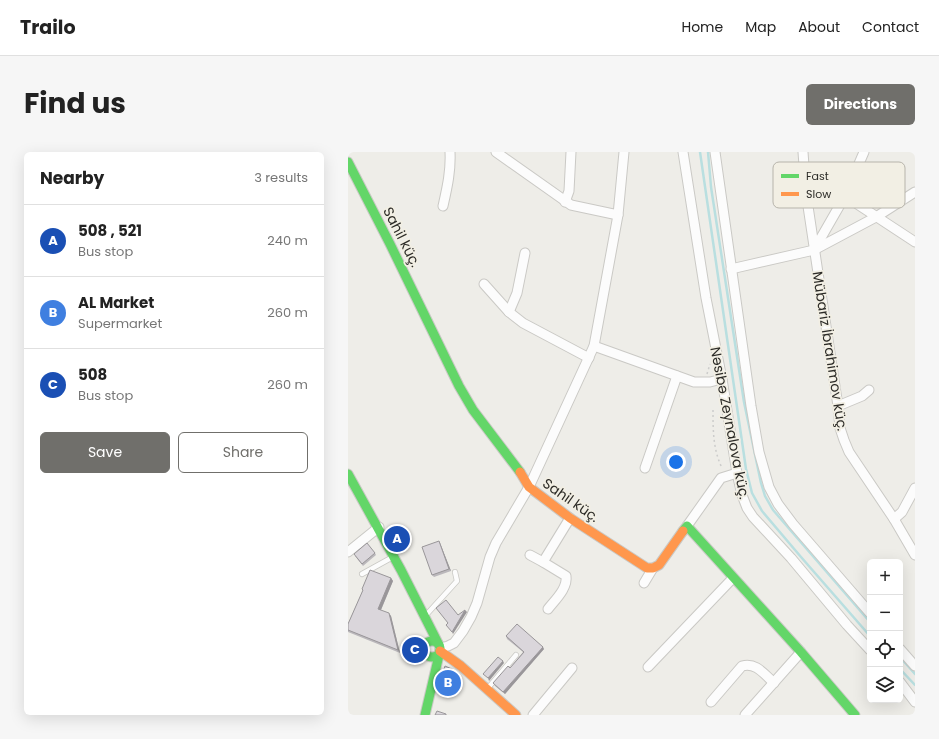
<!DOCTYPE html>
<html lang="en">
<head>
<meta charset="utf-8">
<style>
	:root { --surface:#fff; --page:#f6f6f6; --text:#222; --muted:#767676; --line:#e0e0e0; --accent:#706f6b }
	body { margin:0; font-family:Poppins,sans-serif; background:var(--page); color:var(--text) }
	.controls { position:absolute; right:12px; bottom:12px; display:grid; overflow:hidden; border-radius:6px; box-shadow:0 4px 16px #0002 }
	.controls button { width:36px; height:36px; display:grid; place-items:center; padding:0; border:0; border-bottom:1px solid var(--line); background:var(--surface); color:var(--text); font:20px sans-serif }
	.you { position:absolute; left:328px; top:310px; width:14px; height:14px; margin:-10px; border:3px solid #fff; border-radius:50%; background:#1a73e8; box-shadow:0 0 0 6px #1a73e833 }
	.badge { display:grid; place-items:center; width:26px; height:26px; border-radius:50%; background:var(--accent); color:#fff; font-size:13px; font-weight:700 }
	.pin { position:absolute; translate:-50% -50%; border:2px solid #fff; box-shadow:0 1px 4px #0006 }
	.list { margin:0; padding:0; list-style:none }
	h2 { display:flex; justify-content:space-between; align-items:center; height:52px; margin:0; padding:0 16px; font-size:17px }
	h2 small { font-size:13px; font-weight:400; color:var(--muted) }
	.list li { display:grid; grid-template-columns:26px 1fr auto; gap:12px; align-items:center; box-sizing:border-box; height:72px; padding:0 16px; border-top:1px solid var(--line) }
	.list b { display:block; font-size:15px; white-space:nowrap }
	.list p { margin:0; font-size:13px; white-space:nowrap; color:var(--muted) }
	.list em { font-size:13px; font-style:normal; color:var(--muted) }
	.actions { display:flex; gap:8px; padding:12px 16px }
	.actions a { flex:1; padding:9px 0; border:1px solid var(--accent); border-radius:6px; text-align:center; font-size:14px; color:var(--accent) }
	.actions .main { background:var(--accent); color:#fff }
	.icon { flex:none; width:22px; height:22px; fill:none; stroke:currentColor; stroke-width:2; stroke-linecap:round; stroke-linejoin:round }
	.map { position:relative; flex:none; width:567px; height:563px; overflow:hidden; border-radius:6px }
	header { display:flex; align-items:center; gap:24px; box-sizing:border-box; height:56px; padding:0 20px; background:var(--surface); border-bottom:1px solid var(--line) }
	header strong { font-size:19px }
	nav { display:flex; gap:22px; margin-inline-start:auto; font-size:14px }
	.intro { display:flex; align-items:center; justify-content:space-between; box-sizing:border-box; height:96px; padding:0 24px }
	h1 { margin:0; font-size:28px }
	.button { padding:10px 18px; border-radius:6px; background:var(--accent); color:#fff; font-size:14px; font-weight:700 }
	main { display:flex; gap:24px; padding:0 24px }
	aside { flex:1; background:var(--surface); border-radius:6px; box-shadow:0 4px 16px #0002 }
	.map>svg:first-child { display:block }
</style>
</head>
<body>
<header>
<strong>Trailo</strong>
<nav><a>Home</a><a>Map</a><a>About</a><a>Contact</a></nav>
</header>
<div class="intro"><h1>Find us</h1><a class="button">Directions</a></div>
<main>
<aside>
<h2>Nearby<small>3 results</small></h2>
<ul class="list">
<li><span class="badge" style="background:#1a4fb4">A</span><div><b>508 , 521</b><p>Bus stop</p></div><em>240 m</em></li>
<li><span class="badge" style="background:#3f7fe0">B</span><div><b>AL Market</b><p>Supermarket</p></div><em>260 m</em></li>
<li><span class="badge" style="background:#1a4fb4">C</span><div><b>508</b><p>Bus stop</p></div><em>260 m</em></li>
</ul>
<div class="actions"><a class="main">Save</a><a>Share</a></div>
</aside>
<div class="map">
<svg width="567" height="563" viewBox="0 0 567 563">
	<rect width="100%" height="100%" fill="#eeede8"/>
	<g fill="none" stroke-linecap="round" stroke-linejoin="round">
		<g stroke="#b9dfe0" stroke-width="2.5">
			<path d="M 352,0 L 398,317 L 404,341 L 414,359 L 453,405 L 522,484"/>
			<path d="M 360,0 L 363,35 L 396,250 L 413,331 L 417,344 L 425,358 L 522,470"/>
			<path d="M 552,505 L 567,522"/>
			<path d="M 552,517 L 567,533"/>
		</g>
		<g stroke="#cac9c5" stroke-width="6">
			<g id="lane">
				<path d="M 14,422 L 43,406"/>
				<path d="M 79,462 L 109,429 L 107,420"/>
				<path d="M 140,536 L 168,503"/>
			</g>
		</g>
		<g stroke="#cac9c5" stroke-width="11">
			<g id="street">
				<path d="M 148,0 L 223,53 L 270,63"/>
				<path d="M 335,0 L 358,146 L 374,227 L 389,321 L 394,343 L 399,356 L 405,365 L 443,406 L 499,473 L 522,498"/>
				<path d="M 367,0 L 403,254 L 411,300 L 421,335 L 430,352 L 445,372 L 522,461"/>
				<path d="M 455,0 L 458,41 L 490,254 L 492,276 L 496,288 L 501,300 L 546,367 L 567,403"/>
				<path d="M 497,44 L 567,90"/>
				<path d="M 217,50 L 221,39 L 223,0"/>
				<path d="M 95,54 C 99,36 103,19 102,0"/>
				<path d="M 466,98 L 497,44 L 516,0"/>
				<path d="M 383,117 L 466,98 L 528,65 L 567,40"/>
				<path d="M 136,132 L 161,160 L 175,171 L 241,206"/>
				<path d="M 161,160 L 169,141 L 177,101"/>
				<path d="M 246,194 L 346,230 L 362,230 L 374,227"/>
				<path d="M 490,254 L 514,244 L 521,238"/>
				<path d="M 297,316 L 329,224"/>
				<path d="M 546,367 L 554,360 L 567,336"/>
				<path d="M 339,374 L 373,326 L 389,321"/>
				<path d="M 0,400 L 31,375"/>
				<path d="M 182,403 L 195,410"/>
				<path d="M 296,431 L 305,416"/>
				<path d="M 200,457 C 207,448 220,436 218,424 L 195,410 L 222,366"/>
				<path d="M 92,496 L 100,494 L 106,491 L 115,479 L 123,465 L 129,451 L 142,405 L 148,391 L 181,335 L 246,194 L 270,63 L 276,0"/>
				<path d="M 552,497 L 567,514"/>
				<path d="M 300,515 L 385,426"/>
				<path d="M 552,530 L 567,550"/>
				<path d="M 363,550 L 394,514 C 408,510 416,522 426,531"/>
				<path d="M 185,563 L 224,516"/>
				<path d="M 397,563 L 453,500"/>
			</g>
		</g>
		<g stroke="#cac9c5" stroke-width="11">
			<g id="fast">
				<path d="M 0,10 L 42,92 L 111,234 L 125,258 L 172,320"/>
				<path d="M 0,322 L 53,418 L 91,493"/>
				<path d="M 335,379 L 339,374 L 453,500 L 507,563"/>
				<circle cx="84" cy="497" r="8"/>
				<path d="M 77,563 L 92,499"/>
			</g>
		</g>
		<g stroke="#cac9c5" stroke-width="11">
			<g id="slow">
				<path d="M 172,320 L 181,335 L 222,366 L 299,416 L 305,416 L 311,413 L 335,379"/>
				<path d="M 92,499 L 113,514 L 168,563"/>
			</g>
		</g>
		<g stroke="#cccccb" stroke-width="1.5" stroke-dasharray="2 3" stroke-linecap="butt">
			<path d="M 359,222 L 362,212"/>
			<path d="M 365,258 C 365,279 365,297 374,316"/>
		</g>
		<use href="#lane" stroke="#fcfcfc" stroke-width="4.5"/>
		<use href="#street" stroke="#fcfcfc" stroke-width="9"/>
		<use href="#fast" stroke="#63d668" stroke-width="9"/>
		<use href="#slow" stroke="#ff974d" stroke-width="9"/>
	</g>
	<g fill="#bbb8bc">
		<path d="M 91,389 L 92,391 L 103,419 L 86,425 L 84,423 Z"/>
		<path d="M 27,401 L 28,403 L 15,414 L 7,404 Z"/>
		<path d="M 43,426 L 45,429 L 33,458 L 43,464 L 52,501 L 0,480 L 0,472 L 15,438 L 14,437 Z"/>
		<path d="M 158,484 L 196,497 L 157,542 L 147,534 L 145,531 L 162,516 L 175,500 L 159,487 Z"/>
		<path d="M 107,520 L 106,524 L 112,527 L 108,541 L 92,535 L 91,533 Z"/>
	</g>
	<g fill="#999699">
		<path d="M 91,389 L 92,391 L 103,419 L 101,417 Z"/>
		<path d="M 43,426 L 45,429 L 32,460 L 30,457 Z"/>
		<path d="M 117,458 L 119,460 L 105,482 L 104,480 Z"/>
		<path d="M 41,461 L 43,464 L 52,501 L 50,498 Z"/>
		<path d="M 195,495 L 196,497 L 157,542 L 155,540 Z"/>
		<path d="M 155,509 L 156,511 L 141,529 L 140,526 Z"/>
		<path d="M 106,518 L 107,520 L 106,525 L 104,523 Z"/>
		<path d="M 111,525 L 112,527 L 108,541 L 106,538 Z"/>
	</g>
	<g fill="#dad6db" stroke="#999699">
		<path d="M 91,389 L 101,417 L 84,423 L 74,395 Z"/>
		<path d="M 19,391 L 27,401 L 14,412 L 6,402 Z"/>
		<path d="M 22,418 L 43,426 L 30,457 L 41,461 L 50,498 L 0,478 L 0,472 L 15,438 L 14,437 Z"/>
		<path d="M 98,448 L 110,463 L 117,458 L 104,480 L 98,473 L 100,471 L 88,456 Z"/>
		<path d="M 169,472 L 195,495 L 155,540 L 145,531 L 160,514 L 162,516 L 176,500 L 158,484 Z"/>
		<path d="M 150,505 L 155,509 L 140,526 L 135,522 Z"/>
		<path d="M 97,514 L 106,518 L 104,523 L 111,525 L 106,538 L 91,533 Z"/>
		<path d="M 89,559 L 98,562 L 98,563 L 87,563 Z"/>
	</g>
	<g text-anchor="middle" stroke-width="3.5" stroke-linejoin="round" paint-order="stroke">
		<g font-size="14" fill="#2c2b27" stroke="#f2efe4">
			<text transform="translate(54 85) rotate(63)" y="5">Sahil küç.</text>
			<text transform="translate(482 199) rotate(81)" y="5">Mübariz İbrahimov küç.</text>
			<text transform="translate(382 271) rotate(79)" y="5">Nəsibə Zeynalova küç.</text>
			<text transform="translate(223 348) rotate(35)" y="5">Sahil küç.</text>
		</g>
	</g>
	<rect x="425" y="10" width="132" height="46" rx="6" fill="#f2efe4" stroke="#b7b4ab" stroke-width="1"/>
	<rect x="433" y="22" width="18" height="4" fill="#63d668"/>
	<rect x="433" y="40" width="18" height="4" fill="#ff974d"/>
	<g font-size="11" fill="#2c2b27">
		<text x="458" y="28">Fast</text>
		<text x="458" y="46">Slow</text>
	</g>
</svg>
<div class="controls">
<button>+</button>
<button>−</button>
<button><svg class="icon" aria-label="locate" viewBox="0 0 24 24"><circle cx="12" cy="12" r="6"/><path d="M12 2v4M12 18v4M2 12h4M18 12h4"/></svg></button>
<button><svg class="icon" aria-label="layers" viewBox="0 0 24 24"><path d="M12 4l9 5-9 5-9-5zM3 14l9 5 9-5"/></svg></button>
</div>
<div class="you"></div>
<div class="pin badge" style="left:49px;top:387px;background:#1a4fb4">A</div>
<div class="pin badge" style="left:100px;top:531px;background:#3f7fe0">B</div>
<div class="pin badge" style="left:67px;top:498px;background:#1a4fb4">C</div>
</div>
</main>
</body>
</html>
